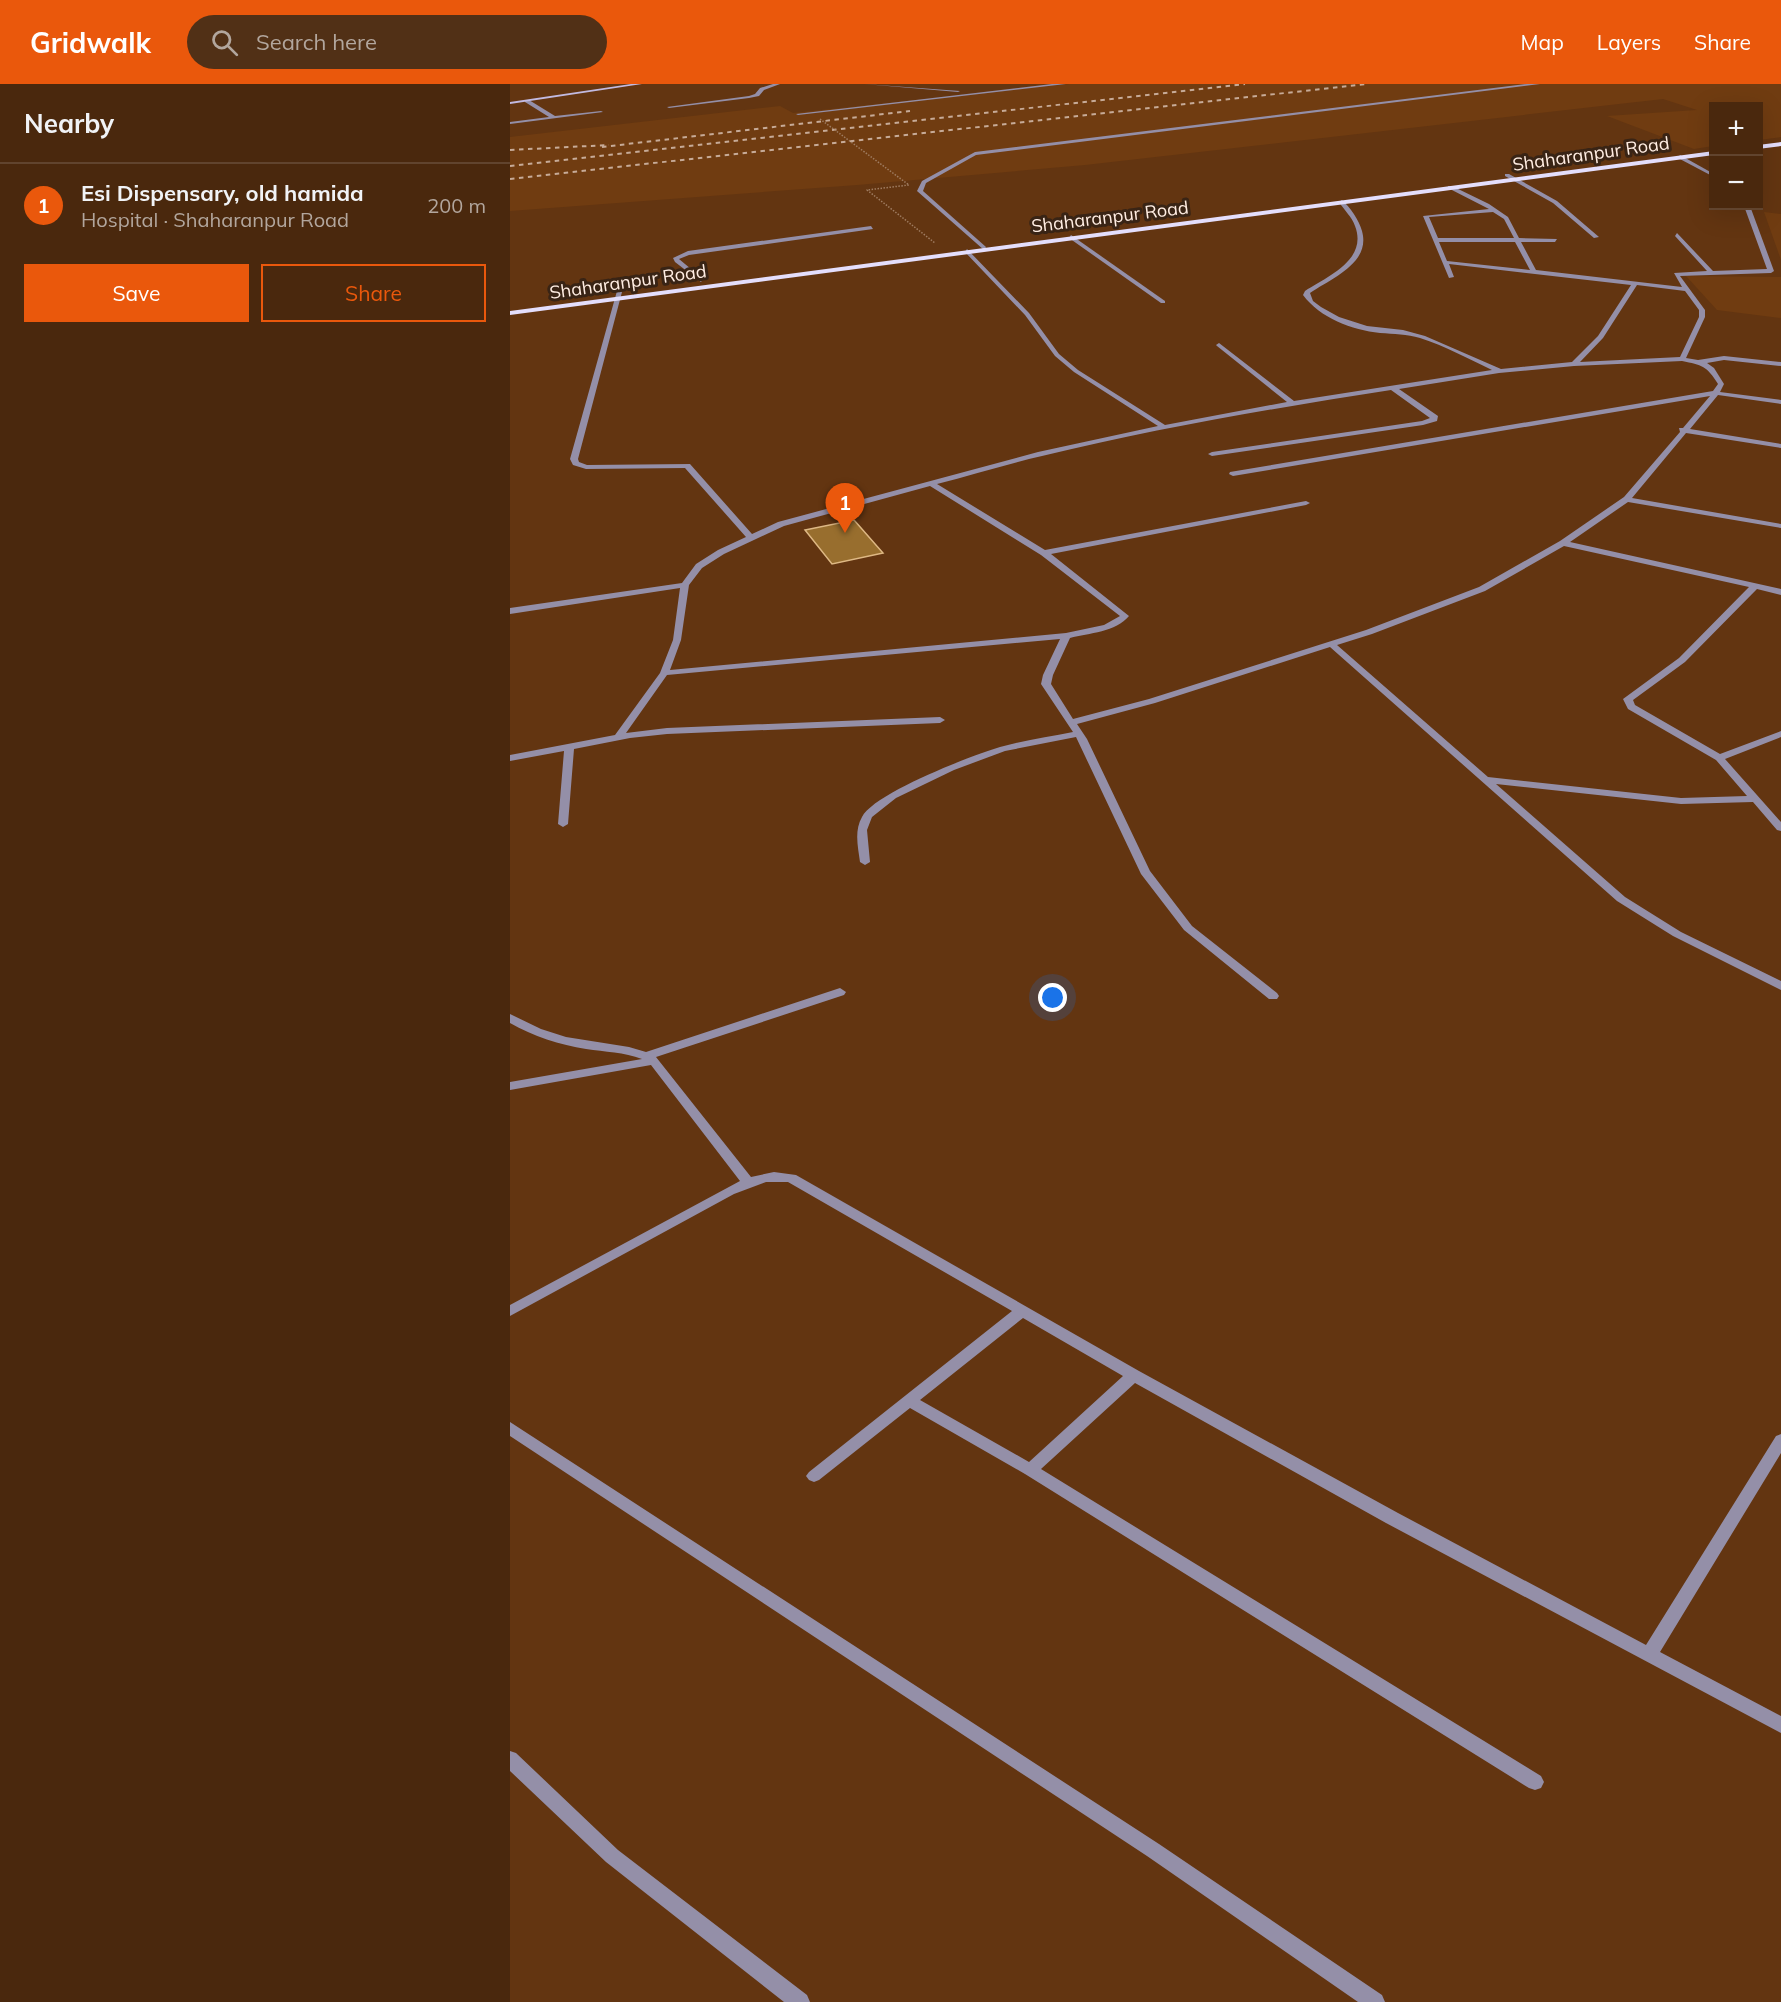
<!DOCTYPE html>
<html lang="en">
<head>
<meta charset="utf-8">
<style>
	:root { --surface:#4a280d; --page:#513016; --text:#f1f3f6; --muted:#b2a69d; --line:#61442e; --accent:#ea580c }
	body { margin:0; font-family:Mulish,sans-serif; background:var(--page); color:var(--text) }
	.controls { position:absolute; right:18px; top:18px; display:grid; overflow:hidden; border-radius:0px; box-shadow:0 6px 24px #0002 }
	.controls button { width:54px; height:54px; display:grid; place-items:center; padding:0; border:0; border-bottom:2px solid var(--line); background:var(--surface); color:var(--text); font:30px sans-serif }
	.you { position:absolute; left:543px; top:914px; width:21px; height:21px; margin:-15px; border:4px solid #fff; border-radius:50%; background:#1a73e8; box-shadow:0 0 0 9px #1a73e833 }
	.badge { display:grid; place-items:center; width:39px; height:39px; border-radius:50%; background:var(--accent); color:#fff; font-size:20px; font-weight:700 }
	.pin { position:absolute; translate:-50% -50px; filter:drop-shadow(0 2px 3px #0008) }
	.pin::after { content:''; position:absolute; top:32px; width:21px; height:18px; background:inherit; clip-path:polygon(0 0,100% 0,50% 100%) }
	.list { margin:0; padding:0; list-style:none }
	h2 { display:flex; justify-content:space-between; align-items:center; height:78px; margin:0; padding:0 24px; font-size:26px }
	h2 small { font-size:20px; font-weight:400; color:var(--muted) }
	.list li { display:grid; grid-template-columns:39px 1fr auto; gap:18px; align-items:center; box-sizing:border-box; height:84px; padding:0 24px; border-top:2px solid var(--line) }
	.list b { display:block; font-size:22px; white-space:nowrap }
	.list p { margin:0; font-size:20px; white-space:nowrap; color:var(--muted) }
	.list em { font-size:20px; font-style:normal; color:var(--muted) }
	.actions { display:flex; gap:12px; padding:18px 24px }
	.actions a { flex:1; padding:14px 0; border:2px solid var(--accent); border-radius:0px; text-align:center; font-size:21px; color:var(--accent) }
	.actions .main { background:var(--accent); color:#fff }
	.icon { flex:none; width:33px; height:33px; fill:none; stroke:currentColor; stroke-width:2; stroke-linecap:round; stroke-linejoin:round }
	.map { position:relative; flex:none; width:1271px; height:1918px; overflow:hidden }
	header { display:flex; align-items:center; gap:36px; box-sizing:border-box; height:84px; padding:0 30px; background:var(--accent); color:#fff }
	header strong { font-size:28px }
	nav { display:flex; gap:33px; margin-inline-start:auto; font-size:21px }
	.search { width:420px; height:54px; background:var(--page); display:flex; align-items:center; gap:15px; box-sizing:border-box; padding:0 21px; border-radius:33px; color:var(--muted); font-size:22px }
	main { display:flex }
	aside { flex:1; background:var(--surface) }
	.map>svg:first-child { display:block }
</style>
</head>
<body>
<header>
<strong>Gridwalk</strong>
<div class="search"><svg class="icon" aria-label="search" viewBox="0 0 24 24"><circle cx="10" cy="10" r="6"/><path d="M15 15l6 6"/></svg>Search here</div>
<nav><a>Map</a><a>Layers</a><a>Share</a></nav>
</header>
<main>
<aside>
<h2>Nearby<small></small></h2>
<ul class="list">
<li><span class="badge">1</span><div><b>Esi Dispensary, old hamida</b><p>Hospital · Shaharanpur Road</p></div><em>200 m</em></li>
</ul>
<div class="actions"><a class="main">Save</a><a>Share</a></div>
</aside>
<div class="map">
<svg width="1271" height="1918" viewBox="0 0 1271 1918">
	<rect width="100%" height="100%" fill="#633511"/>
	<g fill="#703c11">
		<path d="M 559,0 L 1271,0 L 1271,53 L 1249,56 L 1248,22 L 1204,22 L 1203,62 L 1184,65 L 1097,32 L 1187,26 L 1153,15 L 575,81 L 347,101 L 0,127 L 0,53 L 270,22 L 283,29 Z"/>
		<path d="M 1254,128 L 1271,130 L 1271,176 Z"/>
		<path d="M 1176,192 L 1271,193 L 1271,234 L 1207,226 Z"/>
	</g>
	<path fill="#986e2e" stroke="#deb884" stroke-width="1.5" d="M 344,436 L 373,469 L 322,480 L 295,446 Z"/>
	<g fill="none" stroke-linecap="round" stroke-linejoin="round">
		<g fill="#948fa8" fill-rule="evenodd">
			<path d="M 1017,0 L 1030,0 L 466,71 L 416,99 L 413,107 L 476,163 L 474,166 L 407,107 L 412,97 L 465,68 Z"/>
			<path d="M 361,142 L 363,145 L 179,171 L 169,175 L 193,195 L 191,198 L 165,178 L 163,174 L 178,167 Z"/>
		</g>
		<g fill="#948fa8" fill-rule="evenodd">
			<path d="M 263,0 L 270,0 L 254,6 L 249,12 L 239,14 L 159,24 L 157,23 L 239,12 L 245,10 L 250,4 Z"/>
			<path d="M 354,0 L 450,7 L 448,8 Z"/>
			<path d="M 542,0 L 556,0 L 288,31 L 286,30 Z"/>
			<path d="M 15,16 L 19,16 L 45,32 L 91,27 L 93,28 L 0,40 L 0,38 L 39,33 L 15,18 Z"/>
			<path d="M 1170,71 L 1204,90 L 1204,93 L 1168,74 Z"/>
			<path d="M 995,90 L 999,90 L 1047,117 L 1089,153 L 1084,154 L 1043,119 L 995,92 Z"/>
			<path d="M 938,102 L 942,102 L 979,120 L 998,133 L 1009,154 L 1047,155 L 1045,158 L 1011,158 L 1026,186 L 1172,203 L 1164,189 L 1197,187 L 1165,152 L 1167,149 L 1203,187 L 1257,185 L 1234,122 L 1240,122 L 1264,187 L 1261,189 L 1170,192 L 1195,226 L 1195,233 L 1176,274 L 1188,276 L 1214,272 L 1271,278 L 1271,282 L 1214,276 L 1197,279 L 1204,284 L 1214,300 L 1210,308 L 1271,316 L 1271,320 L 1208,311 L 1180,345 L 1271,360 L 1271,364 L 1176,349 L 1122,414 L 1271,440 L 1271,444 L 1118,418 L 1060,458 L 1271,505 L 1271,511 L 1247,505 L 1175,578 L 1123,616 L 1125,621 L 1210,670 L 1271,647 L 1271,653 L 1215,675 L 1271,738 L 1271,747 L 1267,746 L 1243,718 L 1171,720 L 986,700 L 1115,813 L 1171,848 L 1271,897 L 1271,906 L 1163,852 L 1107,817 L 820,563 L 645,619 L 567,640 L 577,655 L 640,787 L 682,842 L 767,909 L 769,912 L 767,915 L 759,915 L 674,846 L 631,790 L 566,653 L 495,667 L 444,686 L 386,714 L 362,733 L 357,746 L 360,778 L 355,781 L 350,778 C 348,763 344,747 352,733 C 364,709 463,671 490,663 C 514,656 539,653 563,648 L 531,600 L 533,591 L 550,555 L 157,591 L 116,649 L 157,644 L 430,633 L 435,636 L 430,639 L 157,650 L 120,654 L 64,665 L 58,740 L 53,743 L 48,740 L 54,667 L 0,677 L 0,671 L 105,651 L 150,589 L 163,556 L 170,504 L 0,530 L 0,524 L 172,499 L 186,480 L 208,466 L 236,453 L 175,384 L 76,385 L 63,381 L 60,375 L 107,207 L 112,208 L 68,375 L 69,378 L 77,381 L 180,380 L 242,450 L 268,438 L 528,368 L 648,342 L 564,288 L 545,272 L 515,231 L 455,168 L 457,165 L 519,229 L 549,270 L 568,286 L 655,341 L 777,318 L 707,262 L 706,261 L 709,259 L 784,317 L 982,286 C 959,275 935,262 910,254 C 897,250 884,250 870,249 C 842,246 810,234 793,211 L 795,207 C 818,192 858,176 845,142 C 842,133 834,126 829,118 L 832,116 C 840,123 849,136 852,147 C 861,179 822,194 800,209 L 803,217 L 811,223 L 829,233 L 857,242 L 893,246 L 915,252 L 991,285 L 1062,278 L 1088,252 L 1121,201 L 939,180 L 944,193 L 939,194 L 913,132 L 979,125 L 938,104 ZM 983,128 L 994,135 L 1004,154 L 928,154 L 919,133 ZM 929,158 L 1005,158 L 1020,186 L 937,177 ZM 1127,201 L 1175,207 L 1189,226 L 1189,233 L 1170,273 L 1070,278 L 1093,254 ZM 1172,277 C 1192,281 1197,282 1208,300 L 1203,307 L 720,388 L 719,390 L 723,392 L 1200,312 L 1173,344 L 1169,344 L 1170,348 L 1114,413 L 1050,457 L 969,503 L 856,546 L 639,615 L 563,635 L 541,600 L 543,591 L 560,554 C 579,549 606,548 619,532 L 541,470 L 796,421 L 800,419 L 796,417 L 535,466 L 427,400 C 462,391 497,380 532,372 C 648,344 765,324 881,306 L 920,334 L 912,337 L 702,368 L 698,370 L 702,372 L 913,341 L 927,337 L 928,332 L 889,305 L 989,289 L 1064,282 ZM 420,402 L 531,471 L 610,532 L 594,541 L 556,549 L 160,586 L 171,556 L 179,501 L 192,484 L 214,470 L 274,442 ZM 1054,462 L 1239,503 L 1169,574 L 1113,615 L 1118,625 L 1206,676 L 1237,712 L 1171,714 L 978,693 L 827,561 L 862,550 L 975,507 Z"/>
			<path d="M 561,151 L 655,217 L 655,219 L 651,219 L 559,154 Z"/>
			<path d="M 330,904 L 336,908 L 334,911 L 146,973 L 241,1093 L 264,1088 L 286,1091 L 629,1287 L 888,1429 L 1136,1561 L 1266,1352 L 1271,1350 L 1271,1369 L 1150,1568 L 1271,1632 L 1271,1649 L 876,1439 L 625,1299 L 531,1385 L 1031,1692 L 1034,1698 L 1031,1704 L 1025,1706 L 1019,1704 L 515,1390 L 400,1324 L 309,1396 L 304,1398 L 299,1396 L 296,1392 L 299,1388 L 502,1227 L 278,1098 L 256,1098 L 224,1110 L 0,1232 L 0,1221 L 230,1097 L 141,981 L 0,1006 L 0,998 L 132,975 C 114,968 95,968 76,965 C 50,961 23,952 0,939 L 0,930 L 31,945 L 56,953 L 119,963 L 136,968 ZM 513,1234 L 613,1292 L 519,1378 L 410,1316 Z"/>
			<path d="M 0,1338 L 649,1760 L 872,1911 L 875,1918 L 848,1918 L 637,1772 L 0,1352 Z"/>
			<path d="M 0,1667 L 6,1669 L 108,1766 L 297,1911 L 300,1918 L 274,1918 L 96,1778 L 0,1687 Z"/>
		</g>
		<path fill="#c2bae1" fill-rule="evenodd" d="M 121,0 L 132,0 L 0,20 L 0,18 Z"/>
		<g fill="#e4defc" fill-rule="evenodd">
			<path d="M 1271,58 L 1271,62 L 1248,65 L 1248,61 Z"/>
			<path d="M 1204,67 L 1204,71 L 0,231 L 0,227 Z"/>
		</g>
		<g stroke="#c7ab98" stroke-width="2" stroke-dasharray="4.5 4.5" stroke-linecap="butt">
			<path d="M 92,63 L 400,27"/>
			<path d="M 0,66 L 99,61"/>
			<path d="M 0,82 L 735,0"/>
			<path d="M 0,95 L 856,0"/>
		</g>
		<path stroke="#9f7c61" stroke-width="1.5" stroke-dasharray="1.5 1.5" stroke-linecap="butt" d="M 310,35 L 399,101 L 357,106 L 425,159"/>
	</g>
	<g text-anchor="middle" stroke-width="6" stroke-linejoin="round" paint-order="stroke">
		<g font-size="18" fill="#ffede2" stroke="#392415">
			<text transform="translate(1081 70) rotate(-8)" y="6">Shaharanpur Road</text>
			<text transform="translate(600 133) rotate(-7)" y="6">Shaharanpur Road</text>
			<text transform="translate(118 198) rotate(-8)" y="6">Shaharanpur Road</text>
		</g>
	</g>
</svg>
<div class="controls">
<button>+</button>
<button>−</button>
</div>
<div class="you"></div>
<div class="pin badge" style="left:335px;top:449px">1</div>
</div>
</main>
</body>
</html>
